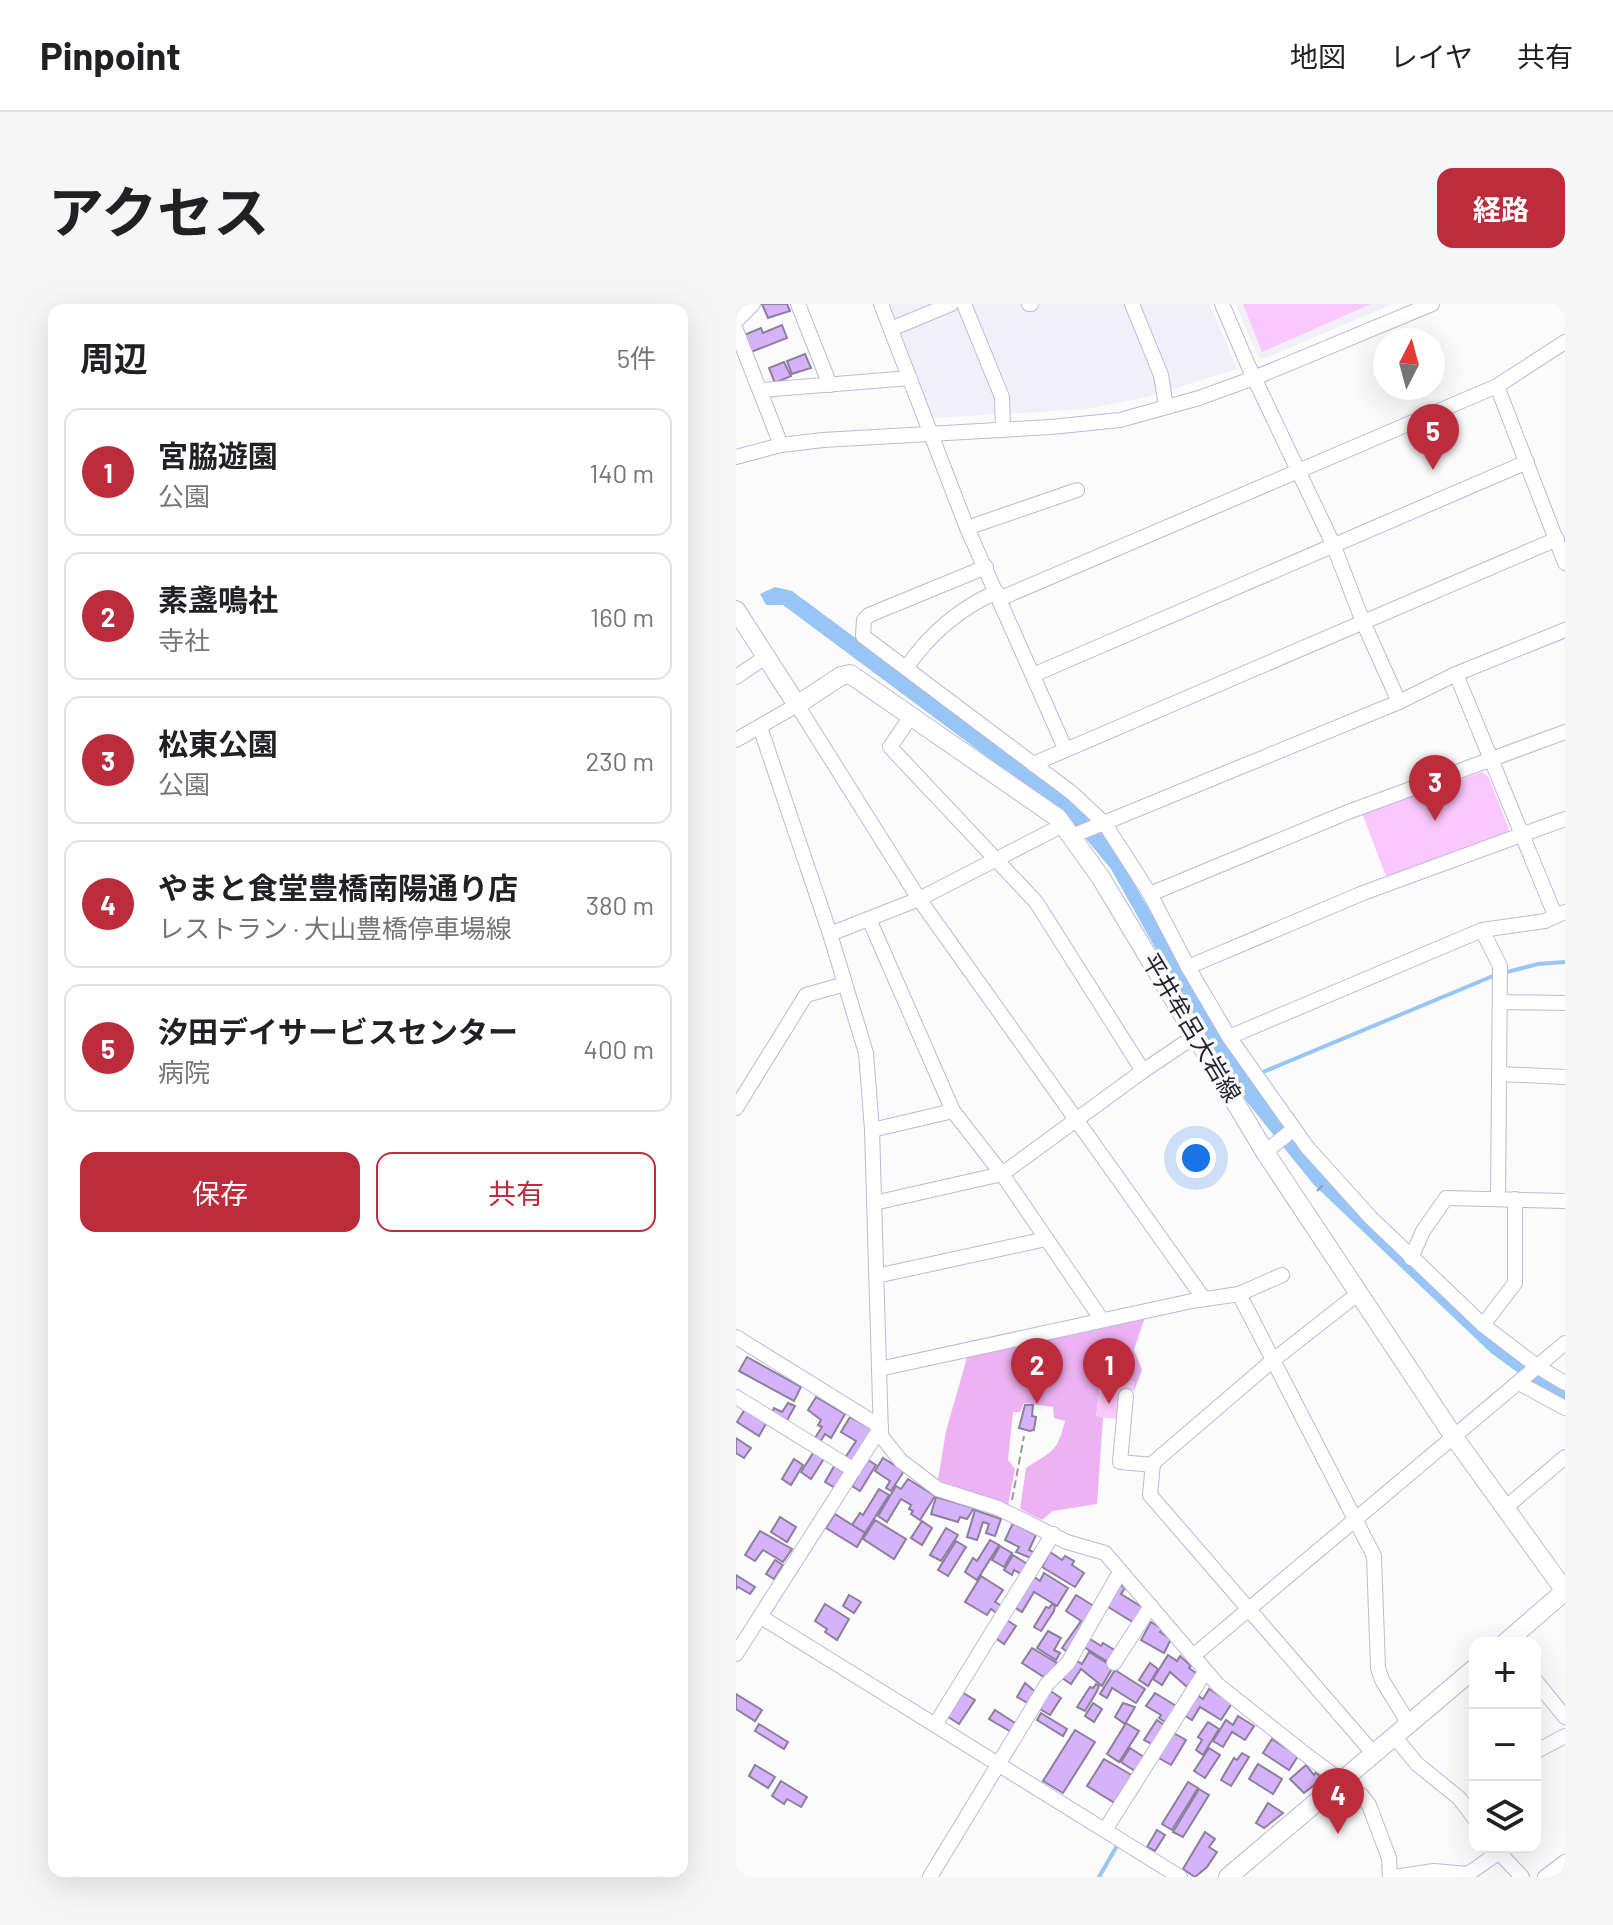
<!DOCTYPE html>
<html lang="ja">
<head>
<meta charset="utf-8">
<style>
	:root { --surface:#fff; --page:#f6f6f6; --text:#202124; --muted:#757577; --line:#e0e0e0; --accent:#bd2c3c }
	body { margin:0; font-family:Barlow,"Noto Sans JP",sans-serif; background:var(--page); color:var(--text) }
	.controls { position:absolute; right:24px; bottom:24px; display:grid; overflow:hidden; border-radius:16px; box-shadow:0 8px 32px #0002 }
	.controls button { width:72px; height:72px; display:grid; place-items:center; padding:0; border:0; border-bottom:2px solid var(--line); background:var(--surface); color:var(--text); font:40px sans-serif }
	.compass { position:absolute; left:637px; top:24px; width:72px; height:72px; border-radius:50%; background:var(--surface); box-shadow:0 8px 32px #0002; rotate:6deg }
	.you { position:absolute; left:460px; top:854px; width:28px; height:28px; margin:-20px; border:6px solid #fff; border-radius:50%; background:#1a73e8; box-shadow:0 0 0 12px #1a73e833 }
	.badge { display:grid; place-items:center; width:52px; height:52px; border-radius:50%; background:var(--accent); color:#fff; font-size:26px; font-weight:700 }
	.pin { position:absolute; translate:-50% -66px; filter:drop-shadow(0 2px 4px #0008) }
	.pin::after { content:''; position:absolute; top:42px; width:28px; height:24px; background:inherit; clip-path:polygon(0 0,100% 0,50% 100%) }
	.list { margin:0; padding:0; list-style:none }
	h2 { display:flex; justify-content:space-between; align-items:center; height:104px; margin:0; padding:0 32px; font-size:34px }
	h2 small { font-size:26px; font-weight:400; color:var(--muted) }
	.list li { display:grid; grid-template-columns:52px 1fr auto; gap:24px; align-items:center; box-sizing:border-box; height:128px; margin:0 16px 16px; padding:0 16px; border:2px solid var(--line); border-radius:16px }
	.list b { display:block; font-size:30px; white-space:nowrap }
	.list p { margin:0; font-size:26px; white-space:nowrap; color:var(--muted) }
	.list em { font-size:26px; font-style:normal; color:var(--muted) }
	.actions { display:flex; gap:16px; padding:24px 32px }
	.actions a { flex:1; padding:18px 0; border:2px solid var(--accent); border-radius:16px; text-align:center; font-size:28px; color:var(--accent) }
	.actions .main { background:var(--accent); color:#fff }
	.icon { flex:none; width:44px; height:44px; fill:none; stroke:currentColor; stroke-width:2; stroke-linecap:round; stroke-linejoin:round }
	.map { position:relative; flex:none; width:829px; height:1573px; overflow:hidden; border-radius:16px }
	header { display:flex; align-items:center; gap:48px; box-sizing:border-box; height:112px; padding:0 40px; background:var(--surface); border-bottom:2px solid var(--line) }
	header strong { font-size:38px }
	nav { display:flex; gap:44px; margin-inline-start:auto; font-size:28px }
	.intro { display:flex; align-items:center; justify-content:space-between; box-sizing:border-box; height:192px; padding:0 48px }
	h1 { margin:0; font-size:56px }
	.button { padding:20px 36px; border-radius:16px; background:var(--accent); color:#fff; font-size:28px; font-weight:700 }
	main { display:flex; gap:48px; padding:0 48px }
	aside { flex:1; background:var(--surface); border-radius:16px; box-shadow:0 8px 32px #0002 }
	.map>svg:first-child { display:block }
</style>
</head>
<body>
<header>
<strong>Pinpoint</strong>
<nav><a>地図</a><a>レイヤ</a><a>共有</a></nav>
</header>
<div class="intro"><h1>アクセス</h1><a class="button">経路</a></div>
<main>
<aside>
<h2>周辺<small>5件</small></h2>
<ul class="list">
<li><span class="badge">1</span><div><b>宮脇遊園</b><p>公園</p></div><em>140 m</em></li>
<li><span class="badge">2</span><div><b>素盞鳴社</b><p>寺社</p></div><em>160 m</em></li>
<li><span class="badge">3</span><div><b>松東公園</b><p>公園</p></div><em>230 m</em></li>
<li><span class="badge">4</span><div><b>やまと食堂豊橋南陽通り店</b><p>レストラン · 大山豊橋停車場線</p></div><em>380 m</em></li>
<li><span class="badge">5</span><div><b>汐田デイサービスセンター</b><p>病院</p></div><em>400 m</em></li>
</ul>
<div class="actions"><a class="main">保存</a><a>共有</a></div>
</aside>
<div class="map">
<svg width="829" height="1573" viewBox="0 0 829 1573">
	<rect width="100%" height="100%" fill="#fbfbfb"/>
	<g fill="#f1f0f9">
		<path d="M 152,0 L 474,0 L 501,65 L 415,92 L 351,105 L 197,114 Z"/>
		<path d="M 500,0 L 657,0 L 527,55 L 522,53 Z"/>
	</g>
	<g fill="#fac8fc">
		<path d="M 507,0 L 635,0 L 526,48 Z"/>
		<path d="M 746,468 L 752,472 L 773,525 L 772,529 L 651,575 L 626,509 Z"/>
		<path d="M 365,1074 L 399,1077 L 398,1087 L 386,1086 L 383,1115 L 360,1113 Z"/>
	</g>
	<path fill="#edb2f1" d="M 409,1013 L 398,1046 L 406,1066 L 398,1087 L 398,1077 L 365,1075 L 360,1112 L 367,1114 L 361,1200 L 317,1207 L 306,1216 L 284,1205 L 290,1164 C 316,1147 321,1149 329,1117 L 318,1114 L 317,1103 L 288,1099 L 284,1108 L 277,1108 L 272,1156 L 279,1165 L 272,1201 L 211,1181 L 202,1176 L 210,1127 L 236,1036 L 243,1037 Z"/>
	<path fill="#97c5f5" d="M 39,283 L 56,287 L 330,490 L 367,529 L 377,544 L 503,759 L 737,1020 L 790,1061 L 829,1085 L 829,1096 L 792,1076 L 755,1049 L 578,881 L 507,793 L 445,690 L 375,565 L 332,513 L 47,301 L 30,301 L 24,290 Z"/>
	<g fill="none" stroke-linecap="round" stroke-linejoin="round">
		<g stroke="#97c5f5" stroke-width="4">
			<path d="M 771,668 L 802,660 L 829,658"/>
			<path d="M 527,768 L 757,672"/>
			<path d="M 363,1573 L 382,1540 L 385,1542"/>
		</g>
	</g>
	<g fill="#d5b2fa" stroke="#8c7f9c" stroke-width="2">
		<path d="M 26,0 L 51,0 L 54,7 L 32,14 Z"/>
		<path d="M 46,21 L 51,34 L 15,48 L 8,31 L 25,24 L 27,29 Z"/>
		<path d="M 69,50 L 75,64 L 56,70 L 51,57 Z"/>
		<path d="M 48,58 L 55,72 L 39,79 L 33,64 Z"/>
		<path d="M 11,1053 L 65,1083 L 58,1097 L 3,1067 Z"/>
		<path d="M 80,1093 L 109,1110 L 95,1134 L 89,1130 L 83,1140 L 77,1137 L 86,1123 L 82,1121 L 85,1116 L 72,1106 Z"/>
		<path d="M 52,1099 L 59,1102 L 49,1120 L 34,1112 L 38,1104 L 46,1108 Z"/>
		<path d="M 289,1101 L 297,1101 L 296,1112 L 300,1113 L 298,1126 L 294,1127 L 283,1124 Z"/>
		<path d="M 9,1105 L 31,1118 L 23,1132 L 1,1118 Z"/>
		<path d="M 114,1113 L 137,1126 L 117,1159 L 109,1154 L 120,1137 L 105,1128 Z"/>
		<path d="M 0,1134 L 15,1144 L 8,1154 L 0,1149 Z"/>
		<path d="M 79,1146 L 89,1153 L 75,1175 L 65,1168 Z"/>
		<path d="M 147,1154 L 168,1167 L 155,1187 L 150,1184 L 154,1177 L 139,1167 Z"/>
		<path d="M 58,1155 L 67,1161 L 55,1181 L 46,1175 Z"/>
		<path d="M 132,1156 L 140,1161 L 124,1187 L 116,1182 Z"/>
		<path d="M 100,1159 L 110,1166 L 99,1184 L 89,1178 Z"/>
		<path d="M 172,1175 L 199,1192 L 184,1216 L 175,1210 L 177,1207 L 173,1205 L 175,1201 L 165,1195 L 151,1218 L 142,1212 L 160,1182 L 165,1185 Z"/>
		<path d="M 143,1185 L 153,1191 L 129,1229 L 116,1221 L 124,1209 L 127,1211 Z"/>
		<path d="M 200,1193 L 238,1204 L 231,1215 L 224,1213 L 222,1218 L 195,1210 Z"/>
		<path d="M 239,1206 L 265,1215 L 259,1232 L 250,1229 L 253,1220 L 247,1218 L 241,1236 L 231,1233 Z"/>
		<path d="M 99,1210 L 129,1229 L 121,1243 L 90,1224 Z"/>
		<path d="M 44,1213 L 60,1223 L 51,1238 L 35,1228 Z"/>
		<path d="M 139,1216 L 170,1235 L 158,1255 L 127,1235 Z"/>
		<path d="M 186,1217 L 196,1224 L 186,1241 L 175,1234 Z"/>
		<path d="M 277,1219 L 300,1231 L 293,1246 L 300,1249 L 297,1255 L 280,1248 L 283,1243 L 269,1236 Z"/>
		<path d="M 210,1224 L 222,1231 L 205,1257 L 194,1251 Z"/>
		<path d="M 24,1227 L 56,1245 L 47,1258 L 27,1246 L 19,1257 L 9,1251 Z"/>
		<path d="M 254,1236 L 263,1241 L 241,1276 L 229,1268 L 237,1254 L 241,1257 Z"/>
		<path d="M 220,1237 L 230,1243 L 212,1272 L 202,1266 Z"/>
		<path d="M 264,1242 L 276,1249 L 268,1263 L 256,1256 Z"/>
		<path d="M 314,1248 L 326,1256 L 329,1252 L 338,1257 L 336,1261 L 348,1269 L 339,1283 L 306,1263 Z"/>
		<path d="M 277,1251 L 293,1261 L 287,1271 L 278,1266 L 276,1271 L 268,1266 Z"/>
		<path d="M 39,1256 L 47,1261 L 38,1275 L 30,1270 Z"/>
		<path d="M 308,1269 L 332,1284 L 321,1302 L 298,1288 L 286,1308 L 278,1303 L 297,1272 L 304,1277 Z"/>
		<path d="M 0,1271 L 19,1283 L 14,1290 L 2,1283 L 0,1285 Z"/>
		<path d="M 245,1272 L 267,1286 L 259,1298 L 268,1303 L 263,1311 L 255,1305 L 251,1311 L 229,1298 Z"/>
		<path d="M 382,1279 L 389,1284 L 385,1290 L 409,1305 L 400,1320 L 369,1301 Z"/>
		<path d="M 113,1291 L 125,1298 L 118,1309 L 107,1302 Z"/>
		<path d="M 340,1291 L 361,1304 L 333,1349 L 326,1344 L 345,1317 L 330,1307 Z"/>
		<path d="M 89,1300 L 113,1315 L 101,1336 L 89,1328 L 91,1325 L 79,1317 Z"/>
		<path d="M 316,1300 L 319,1302 L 318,1307 L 305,1327 L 298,1323 L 310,1303 L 313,1304 Z"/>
		<path d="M 269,1315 L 280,1322 L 268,1340 L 258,1333 Z"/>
		<path d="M 415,1318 L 426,1325 L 424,1328 L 435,1335 L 428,1349 L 405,1336 Z"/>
		<path d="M 312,1327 L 325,1334 L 318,1346 L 324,1349 L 320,1356 L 301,1344 Z"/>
		<path d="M 351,1333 L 365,1342 L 367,1339 L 382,1348 L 375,1360 L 345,1341 Z"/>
		<path d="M 296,1344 L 321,1359 L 311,1375 L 286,1359 Z"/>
		<path d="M 353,1348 L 377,1363 L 366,1382 L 345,1365 L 335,1380 L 326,1374 L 338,1355 L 346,1360 Z"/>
		<path d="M 432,1351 L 441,1357 L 444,1352 L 455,1362 L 453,1364 L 461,1370 L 454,1380 L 450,1382 L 434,1368 L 426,1381 L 417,1375 Z"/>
		<path d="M 414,1359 L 422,1365 L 412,1382 L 403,1376 Z"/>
		<path d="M 379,1366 L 409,1385 L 400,1399 L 376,1384 L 371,1394 L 364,1390 Z"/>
		<path d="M 289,1379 L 302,1390 L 295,1401 L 281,1393 Z"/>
		<path d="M 360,1380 L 363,1382 L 361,1387 L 349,1407 L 341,1403 L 354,1383 L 357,1384 Z"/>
		<path d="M 473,1385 L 496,1399 L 485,1416 L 464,1403 L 456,1416 L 448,1411 L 461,1391 L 467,1395 Z"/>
		<path d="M 313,1386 L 325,1394 L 314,1411 L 302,1404 Z"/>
		<path d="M 224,1387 L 239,1396 L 223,1420 L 209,1411 Z"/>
		<path d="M 419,1389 L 442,1403 L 432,1420 L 423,1414 L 425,1411 L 410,1402 Z"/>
		<path d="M 0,1390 L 26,1406 L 19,1417 L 0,1405 Z"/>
		<path d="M 357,1399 L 366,1405 L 358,1418 L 349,1412 Z"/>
		<path d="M 387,1399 L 399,1403 L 389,1420 L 379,1413 Z"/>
		<path d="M 259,1406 L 282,1421 L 277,1429 L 253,1415 Z"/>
		<path d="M 305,1409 L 331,1425 L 327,1432 L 301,1416 Z"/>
		<path d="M 502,1412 L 518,1422 L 509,1436 L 496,1428 L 487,1443 L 477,1437 L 490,1416 L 497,1421 Z"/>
		<path d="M 421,1416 L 431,1423 L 419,1442 L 408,1436 Z"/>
		<path d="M 472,1418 L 483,1425 L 467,1451 L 460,1446 L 466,1436 L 462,1433 Z"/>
		<path d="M 390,1419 L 403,1427 L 383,1458 L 371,1450 Z"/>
		<path d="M 23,1420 L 52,1438 L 48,1445 L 19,1427 Z"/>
		<path d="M 339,1426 L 359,1438 L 327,1489 L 307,1477 Z"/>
		<path d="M 436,1428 L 450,1436 L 435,1461 L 421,1453 Z"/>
		<path d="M 536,1435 L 562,1452 L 553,1466 L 527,1449 Z"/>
		<path d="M 394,1444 L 411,1455 L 402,1469 L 385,1458 Z"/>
		<path d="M 473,1444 L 484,1451 L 469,1474 L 458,1467 Z"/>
		<path d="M 506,1449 L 513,1453 L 495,1482 L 485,1476 L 498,1454 L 501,1456 Z"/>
		<path d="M 368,1455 L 399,1473 L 382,1501 L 351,1482 Z"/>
		<path d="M 522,1460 L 546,1475 L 537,1490 L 513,1475 Z"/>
		<path d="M 19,1461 L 39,1473 L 32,1484 L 13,1472 Z"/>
		<path d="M 570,1461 L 578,1471 L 580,1468 L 586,1475 L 568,1489 L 554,1475 Z"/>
		<path d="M 45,1477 L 71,1493 L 65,1503 L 51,1495 L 48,1500 L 36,1492 Z"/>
		<path d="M 452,1478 L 462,1484 L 436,1526 L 426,1520 Z"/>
		<path d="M 463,1485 L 473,1491 L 447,1533 L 437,1528 Z"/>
		<path d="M 532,1499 L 547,1509 L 528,1524 L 520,1519 Z"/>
		<path d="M 421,1526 L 429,1531 L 419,1547 L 411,1543 Z"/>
		<path d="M 469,1528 L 479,1535 L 473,1543 L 481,1548 L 471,1563 L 459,1573 L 447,1565 Z"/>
	</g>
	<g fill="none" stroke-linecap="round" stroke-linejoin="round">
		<g stroke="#bcbada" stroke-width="16">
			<g id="minor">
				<path d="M 62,0 L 94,81"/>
				<path d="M 145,0 L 231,224 L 329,444"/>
				<path d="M 228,0 L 266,93 L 267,125"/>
				<path d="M 293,0 L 295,0"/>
				<path d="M 396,0 L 425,71 L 430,103"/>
				<path d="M 486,0 L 512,61 L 597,240 L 627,318 L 663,398"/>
				<path d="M 0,17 L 17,0"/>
				<path d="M 155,25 L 215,0"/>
				<path d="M 0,26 L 45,141"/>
				<path d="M 761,82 L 829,259"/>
				<path d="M 25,86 L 174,74"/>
				<path d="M 0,153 L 45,141 L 87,136 L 315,123 L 384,116 L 463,94 L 518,74 L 696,0"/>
				<path d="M 231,224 L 341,186"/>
				<path d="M 250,263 L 133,311 L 128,316 L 127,332 L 336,489 L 369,520 L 414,590 L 452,663 L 493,733 L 571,843 L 635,914 L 747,1021 L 802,1063 L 829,1079"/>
				<path d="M 263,295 L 761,82 L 829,38"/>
				<path d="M 170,364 C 192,332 224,303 261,288"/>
				<path d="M 720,370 L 819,611"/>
				<path d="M 297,371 L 791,158"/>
				<path d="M 0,373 L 31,352"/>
				<path d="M 24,423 L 94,630 L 130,749 L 136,826 L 145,1132 L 165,1157 L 202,1185 L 262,1204 L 331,1238 L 369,1249 L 482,1381 L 573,1453 L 626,1492 L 633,1501 L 653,1554 L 654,1573"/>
				<path d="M 0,436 L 61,401 L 183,595 L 468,995"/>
				<path d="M 297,460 L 821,235"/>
				<path d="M 336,532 L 663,398 L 720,370 L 829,326"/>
				<path d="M 414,590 L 612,508 L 829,428"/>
				<path d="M 133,615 L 217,807 L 266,870 L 366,1016"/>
				<path d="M 746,626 L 764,662 L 762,895"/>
				<path d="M 94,630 L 183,595 L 327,521"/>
				<path d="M 452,663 L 627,589 L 829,515"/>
				<path d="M 765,698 L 829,699"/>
				<path d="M 493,733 L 746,626 L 809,617 L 829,608"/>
				<path d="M 407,767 L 459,732"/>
				<path d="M 764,770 L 829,773"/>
				<path d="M 0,804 L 70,691 L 109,680"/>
				<path d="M 136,826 L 217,807"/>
				<path d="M 529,848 L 558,825"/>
				<path d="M 138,899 L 266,870 L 407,767 L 300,598 L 154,443 L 176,411"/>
				<path d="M 675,954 L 687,927 L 710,894 L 829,897"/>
				<path d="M 140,972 L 310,935"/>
				<path d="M 623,989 L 536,1057 L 417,1159 L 414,1191 L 637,1449"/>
				<path d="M 503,990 L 638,1252 L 642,1364 L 646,1376 L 673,1420"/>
				<path d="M 747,1021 L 779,979 L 779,895"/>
				<path d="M 0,1033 L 145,1123 L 0,1350"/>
				<path d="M 143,1065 L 456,997 L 503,990 L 546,971"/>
				<path d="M 783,1079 L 829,1104"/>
				<path d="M 390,1092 L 384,1158 L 417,1161"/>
				<path d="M 0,1093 L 118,1166"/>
				<path d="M 769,1204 L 829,1153"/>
				<path d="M 25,1313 L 444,1573"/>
				<path d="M 457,1352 L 829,1039"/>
				<path d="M 378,1359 L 415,1302"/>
				<path d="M 799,1376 L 829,1413"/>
				<path d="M 199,1421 L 317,1230"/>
				<path d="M 658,1432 L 681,1460 L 723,1494 L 739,1515"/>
				<path d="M 799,1448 L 829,1432"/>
				<path d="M 369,1526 L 469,1368"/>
				<path d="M 758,1543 L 786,1573"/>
				<path d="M 194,1573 L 311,1380 L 332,1359 L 384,1268"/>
				<path d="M 658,1573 L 698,1567 L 732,1570 L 762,1549"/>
				<path d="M 809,1573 L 829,1558"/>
			</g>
		</g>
		<g stroke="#bcbada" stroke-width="20">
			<g id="major">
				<path d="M 0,306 L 61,401 L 105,372 L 114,370 L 322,514 L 365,574 L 529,848 L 718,1133 L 829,1287"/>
				<path d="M 769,1339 L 829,1287"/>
				<path d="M 492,1573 L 739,1364"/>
			</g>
		</g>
		<g stroke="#9a999f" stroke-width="2" stroke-dasharray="8 4" stroke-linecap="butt">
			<path d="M 581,887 L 587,881"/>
			<path d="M 276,1196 L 288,1132"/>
		</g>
		<use href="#minor" stroke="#fff" stroke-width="14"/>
		<use href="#major" stroke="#fff" stroke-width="18"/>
	</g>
	<g text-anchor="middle" stroke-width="7" stroke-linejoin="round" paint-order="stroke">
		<g font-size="24" fill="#24232f" stroke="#fbfbfb">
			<text transform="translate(455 724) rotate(59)" y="8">平井牟呂大岩線</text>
		</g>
	</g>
</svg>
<div class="controls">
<button>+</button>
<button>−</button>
<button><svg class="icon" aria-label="layers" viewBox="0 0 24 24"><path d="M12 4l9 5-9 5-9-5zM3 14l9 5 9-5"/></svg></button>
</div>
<svg class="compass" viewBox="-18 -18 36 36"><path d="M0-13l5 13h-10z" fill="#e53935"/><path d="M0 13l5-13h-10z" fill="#757577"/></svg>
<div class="you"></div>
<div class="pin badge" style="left:373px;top:1100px">1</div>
<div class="pin badge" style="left:301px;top:1100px">2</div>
<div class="pin badge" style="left:699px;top:517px">3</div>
<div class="pin badge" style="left:602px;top:1530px">4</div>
<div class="pin badge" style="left:697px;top:166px">5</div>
</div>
</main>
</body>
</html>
